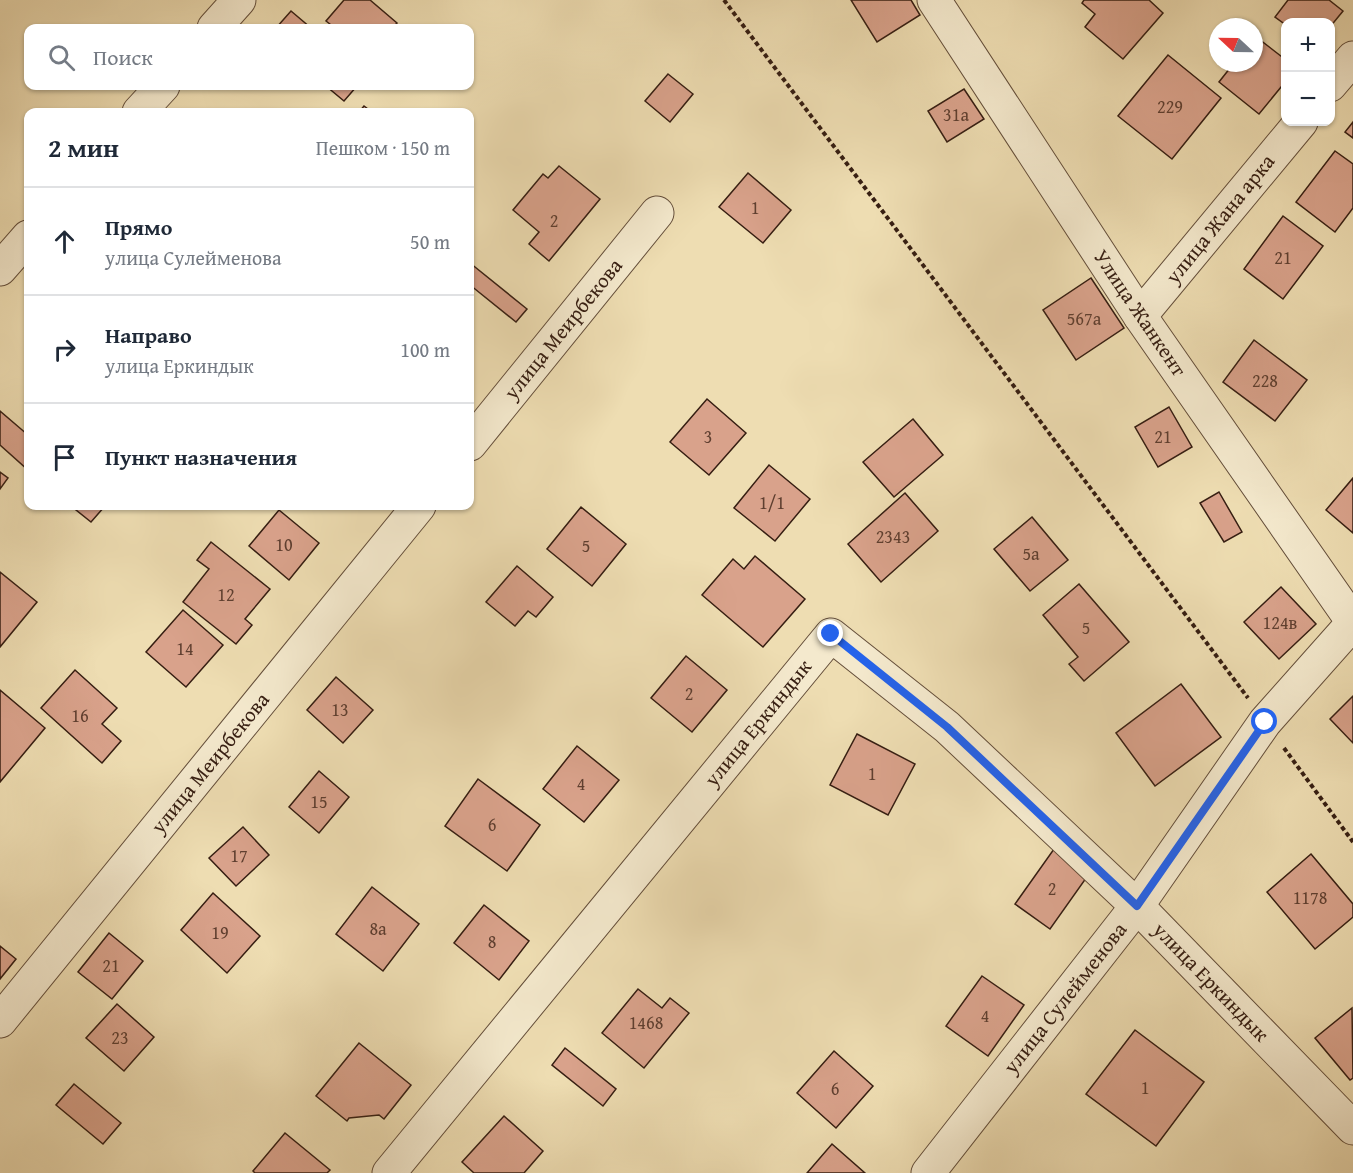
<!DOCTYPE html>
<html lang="ru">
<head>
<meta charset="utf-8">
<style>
	:root { --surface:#fff; --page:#f2f2f3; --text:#1f2937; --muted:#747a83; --line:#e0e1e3 }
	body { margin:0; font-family:"Gentium Book Plus",serif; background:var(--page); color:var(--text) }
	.controls { position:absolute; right:18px; top:18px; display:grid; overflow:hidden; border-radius:12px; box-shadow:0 2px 4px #0004 }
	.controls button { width:54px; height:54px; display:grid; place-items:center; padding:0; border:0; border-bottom:2px solid var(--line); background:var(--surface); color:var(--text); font:30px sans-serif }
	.compass { position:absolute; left:1209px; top:18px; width:54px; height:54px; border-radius:50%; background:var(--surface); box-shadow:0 2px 4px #0004; rotate:292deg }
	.stop { position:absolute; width:18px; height:18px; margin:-14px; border:4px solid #2563eb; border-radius:50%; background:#fff }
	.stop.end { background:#2563eb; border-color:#fff; box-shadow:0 2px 6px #0008 }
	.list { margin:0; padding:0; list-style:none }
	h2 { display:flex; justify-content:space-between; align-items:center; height:78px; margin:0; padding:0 24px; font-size:26px }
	h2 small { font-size:20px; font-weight:400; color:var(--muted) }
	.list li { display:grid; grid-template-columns:39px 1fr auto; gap:18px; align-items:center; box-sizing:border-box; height:108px; padding:0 24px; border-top:2px solid var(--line) }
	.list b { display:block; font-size:22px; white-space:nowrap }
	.list p { margin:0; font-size:20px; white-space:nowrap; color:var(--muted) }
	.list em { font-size:20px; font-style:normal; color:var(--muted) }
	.icon { flex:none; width:33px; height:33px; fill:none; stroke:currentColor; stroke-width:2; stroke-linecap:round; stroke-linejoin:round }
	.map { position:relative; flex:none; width:1353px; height:1173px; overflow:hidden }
	.search { position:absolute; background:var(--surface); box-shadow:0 2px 4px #0004; left:24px; top:24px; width:450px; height:66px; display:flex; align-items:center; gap:15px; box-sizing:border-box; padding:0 21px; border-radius:12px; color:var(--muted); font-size:22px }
	.panel { position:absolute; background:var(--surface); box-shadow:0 2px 4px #0004; left:24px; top:108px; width:450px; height:402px; border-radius:12px }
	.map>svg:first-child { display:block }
</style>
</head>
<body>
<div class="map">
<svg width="1353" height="1173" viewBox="0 0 1353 1173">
	<rect width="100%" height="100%" fill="#eeddb2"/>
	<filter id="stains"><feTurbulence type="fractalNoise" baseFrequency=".00333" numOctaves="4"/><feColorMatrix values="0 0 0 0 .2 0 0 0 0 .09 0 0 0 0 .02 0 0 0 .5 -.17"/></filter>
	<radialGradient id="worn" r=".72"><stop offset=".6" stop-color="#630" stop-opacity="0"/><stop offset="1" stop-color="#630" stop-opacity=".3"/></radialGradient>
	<g fill="#d9a28b" stroke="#361e12" stroke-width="1.5">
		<path d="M 344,0 L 370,0 L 397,23 L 392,28 L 335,28 L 326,21 Z"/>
		<path d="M 851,0 L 911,0 L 920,15 L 877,42 Z"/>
		<path d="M 1084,0 L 1149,0 L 1163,13 L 1123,59 L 1085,27 L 1095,14 L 1082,3 Z"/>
		<path d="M 1288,0 L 1329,0 L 1343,11 L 1330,27 L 1330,22 L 1286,22 L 1286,25 L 1275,17 Z"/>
		<path d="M 291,11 L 311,28 L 276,28 Z"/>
		<path d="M 1255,36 L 1286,60 L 1286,81 L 1259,114 L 1219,82 L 1234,63 L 1254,63 Z"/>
		<path d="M 1168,55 L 1221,98 L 1172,159 L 1118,116 Z"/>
		<path d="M 668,74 L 693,94 L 670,122 L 645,101 Z"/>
		<path d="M 326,86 L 357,86 L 344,101 Z"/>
		<path d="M 964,89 L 984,119 L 947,142 L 928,111 Z"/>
		<path d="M 364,106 L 372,112 L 359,112 Z"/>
		<path d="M 1353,122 L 1353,138 L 1345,132 Z"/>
		<path d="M 1335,151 L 1353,164 L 1353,208 L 1335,232 L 1296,202 Z"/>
		<path d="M 559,166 L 600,199 L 549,261 L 529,244 L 539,232 L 513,210 L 543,174 L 548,178 Z"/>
		<path d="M 748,173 L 791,210 L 763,243 L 719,207 Z"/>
		<path d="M 1283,216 L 1323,246 L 1283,299 L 1244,269 Z"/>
		<path d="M 470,263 L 527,309 L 516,322 L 470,285 Z"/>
		<path d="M 1091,278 L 1124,328 L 1076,360 L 1043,310 Z"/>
		<path d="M 1254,340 L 1307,380 L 1275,421 L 1223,382 Z"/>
		<path d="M 707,399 L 746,433 L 709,475 L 670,442 Z"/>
		<path d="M 1169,407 L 1192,447 L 1158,467 L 1135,427 Z"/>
		<path d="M 0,411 L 28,435 L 28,470 L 0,445 Z"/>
		<path d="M 913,419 L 943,455 L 894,497 L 863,462 Z"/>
		<path d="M 769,465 L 810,499 L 775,541 L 734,508 Z"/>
		<path d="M 0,472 L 8,478 L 0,489 Z"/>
		<path d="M 1353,478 L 1353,533 L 1326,510 Z"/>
		<path d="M 1219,492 L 1242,532 L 1224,542 L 1200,503 Z"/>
		<path d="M 905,493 L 938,531 L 881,582 L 848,544 Z"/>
		<path d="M 71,506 L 105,506 L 91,522 Z"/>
		<path d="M 581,507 L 626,544 L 592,586 L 547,549 Z"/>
		<path d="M 279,510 L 319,543 L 289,580 L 249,546 Z"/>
		<path d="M 1032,517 L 1068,560 L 1030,591 L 994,549 Z"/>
		<path d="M 211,542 L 270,589 L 245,619 L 252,625 L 236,644 L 183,602 L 209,569 L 197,560 Z"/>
		<path d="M 755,556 L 805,599 L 763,647 L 702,595 L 733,559 L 744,569 Z"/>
		<path d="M 517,566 L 553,597 L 536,617 L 528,611 L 515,626 L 486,602 Z"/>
		<path d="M 0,572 L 37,602 L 0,647 Z"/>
		<path d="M 1079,584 L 1129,642 L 1084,681 L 1069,664 L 1078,657 L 1043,615 Z"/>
		<path d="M 1281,587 L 1316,624 L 1279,659 L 1244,622 Z"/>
		<path d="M 183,610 L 223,645 L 186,687 L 146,652 Z"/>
		<path d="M 686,656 L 727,690 L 692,732 L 651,698 Z"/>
		<path d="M 75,670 L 117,708 L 102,724 L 121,741 L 102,763 L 41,708 Z"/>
		<path d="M 336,677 L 373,710 L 343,743 L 307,710 Z"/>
		<path d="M 1181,684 L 1221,737 L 1155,786 L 1116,733 Z"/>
		<path d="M 0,690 L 45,728 L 0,782 Z"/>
		<path d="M 1353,696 L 1353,743 L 1330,719 Z"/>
		<path d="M 857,734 L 915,764 L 888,815 L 830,785 Z"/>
		<path d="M 577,746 L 619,780 L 584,822 L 543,789 Z"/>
		<path d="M 319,771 L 349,797 L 319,833 L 289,807 Z"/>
		<path d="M 478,779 L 540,825 L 507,871 L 445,826 Z"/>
		<path d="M 243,827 L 269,855 L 236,886 L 209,858 Z"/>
		<path d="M 1054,849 L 1089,874 L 1050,929 L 1015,904 Z"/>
		<path d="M 1311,854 L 1353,904 L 1353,917 L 1315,949 L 1267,892 Z"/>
		<path d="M 372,887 L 419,924 L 383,971 L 336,934 Z"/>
		<path d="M 213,893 L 260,936 L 227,973 L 181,930 Z"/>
		<path d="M 484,905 L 529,941 L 499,980 L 454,943 Z"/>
		<path d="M 109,933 L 143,961 L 112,999 L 78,972 Z"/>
		<path d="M 0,946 L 16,959 L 0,979 Z"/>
		<path d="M 982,976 L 1024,1005 L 988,1056 L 946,1026 Z"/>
		<path d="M 638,989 L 662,1008 L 670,998 L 689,1013 L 644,1068 L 602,1033 Z"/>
		<path d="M 117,1004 L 154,1037 L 124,1071 L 86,1038 Z"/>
		<path d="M 1352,1008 L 1353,1078 L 1350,1080 L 1315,1038 Z"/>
		<path d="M 1135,1030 L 1204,1082 L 1156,1146 L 1086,1094 Z"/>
		<path d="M 359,1043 L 411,1085 L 384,1119 L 379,1115 L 349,1118 L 347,1121 L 316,1096 Z"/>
		<path d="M 565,1048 L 616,1089 L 603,1106 L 552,1065 Z"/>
		<path d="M 834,1051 L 873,1086 L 836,1128 L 797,1093 Z"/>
		<path d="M 74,1084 L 121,1123 L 103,1144 L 56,1105 Z"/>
		<path d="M 504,1116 L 543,1151 L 524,1173 L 474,1173 L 462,1162 Z"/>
		<path d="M 285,1133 L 330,1170 L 327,1173 L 255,1173 L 253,1171 Z"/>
		<path d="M 832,1144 L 865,1173 L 807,1173 Z"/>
	</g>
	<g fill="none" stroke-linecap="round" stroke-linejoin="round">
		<g stroke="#644e3a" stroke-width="35">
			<g id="minor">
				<path d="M 934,0 L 1140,316 L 1353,622"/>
				<path d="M 214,28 L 239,0"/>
				<path d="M 1330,85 L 1353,58"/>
				<path d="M 139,112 L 163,86"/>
				<path d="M 0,269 L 28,237"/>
				<path d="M 1140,316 L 1301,122"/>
				<path d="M 470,444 L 657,213"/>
				<path d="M 0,1021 L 419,506"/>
				<path d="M 389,1173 L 831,635 L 947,727 L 1137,906 L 1353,1128"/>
				<path d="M 928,1173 L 1137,906 L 1265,722 L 1353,623"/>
			</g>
		</g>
		<g stroke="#361e12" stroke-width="4" stroke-dasharray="4.5 3" stroke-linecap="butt">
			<path d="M 724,0 L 1248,698"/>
			<path d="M 1284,748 L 1353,842"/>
		</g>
		<use href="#minor" stroke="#f4e9cd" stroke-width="33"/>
	</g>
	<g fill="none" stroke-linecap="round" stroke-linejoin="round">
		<path stroke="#2563eb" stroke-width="8" d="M 831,634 L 947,727 L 1137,906 L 1265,722"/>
	</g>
	<g text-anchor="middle" stroke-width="4.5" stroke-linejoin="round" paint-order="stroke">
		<g font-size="18" fill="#5f3f30">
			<text x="1170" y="113">229</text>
			<text x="956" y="121">31а</text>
			<text x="755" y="214">1</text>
			<text x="554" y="227">2</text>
			<text x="1283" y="264">21</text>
			<text x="1084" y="325">567а</text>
			<text x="1265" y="387">228</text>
			<text x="708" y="443">3</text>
			<text x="1163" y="443">21</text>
			<text x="772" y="509">1/1</text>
			<text x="893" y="543">2343</text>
			<text x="284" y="551">10</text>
			<text x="586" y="552">5</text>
			<text x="1031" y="560">5а</text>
			<text x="226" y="601">12</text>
			<text x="1280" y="629">124в</text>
			<text x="1086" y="634">5</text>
			<text x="185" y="655">14</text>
			<text x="689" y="700">2</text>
			<text x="340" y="716">13</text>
			<text x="80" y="722">16</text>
			<text x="872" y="780">1</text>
			<text x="581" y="790">4</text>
			<text x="319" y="808">15</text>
			<text x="492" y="831">6</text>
			<text x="239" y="862">17</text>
			<text x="1052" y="895">2</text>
			<text x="1310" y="904">1178</text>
			<text x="378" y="935">8а</text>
			<text x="220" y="939">19</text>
			<text x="492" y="948">8</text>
			<text x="111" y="972">21</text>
			<text x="985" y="1022">4</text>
			<text x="646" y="1029">1468</text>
			<text x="120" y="1044">23</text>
			<text x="1145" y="1094">1</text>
			<text x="835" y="1095">6</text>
		</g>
		<g font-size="21" fill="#361e12" stroke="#f4e9cd">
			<text transform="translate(1220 219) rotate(-51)" y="7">улица Жана арка</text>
			<text transform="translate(1140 313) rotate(56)" y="7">Улица Жанкент</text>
			<text transform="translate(563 329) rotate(-51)" y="7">улица Меирбекова</text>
			<text transform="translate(758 723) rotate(-51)" y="7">улица Еркиндык</text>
			<text transform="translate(210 763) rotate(-51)" y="7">улица Меирбекова</text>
			<text transform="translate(1211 982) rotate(46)" y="7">улица Еркиндык</text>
			<text transform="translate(1065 998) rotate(-52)" y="7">улица Сулейменова</text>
		</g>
	</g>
	<rect width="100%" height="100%" filter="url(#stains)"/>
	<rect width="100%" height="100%" fill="url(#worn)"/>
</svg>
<div class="controls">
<button>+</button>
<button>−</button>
</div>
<svg class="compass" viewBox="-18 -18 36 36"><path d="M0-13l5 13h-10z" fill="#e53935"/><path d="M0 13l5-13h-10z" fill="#747a83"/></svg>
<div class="stop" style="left:1265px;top:722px"></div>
<div class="stop end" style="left:831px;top:634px"></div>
<div class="search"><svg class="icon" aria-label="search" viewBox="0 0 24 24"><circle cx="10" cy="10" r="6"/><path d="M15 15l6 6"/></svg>Поиск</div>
<section class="panel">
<h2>2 мин<small>Пешком · 150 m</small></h2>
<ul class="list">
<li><svg class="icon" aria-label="ahead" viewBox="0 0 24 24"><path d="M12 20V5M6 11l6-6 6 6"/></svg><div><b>Прямо</b><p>улица Сулейменова</p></div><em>50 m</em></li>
<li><svg class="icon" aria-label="right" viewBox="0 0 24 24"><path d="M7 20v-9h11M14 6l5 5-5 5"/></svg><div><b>Направо</b><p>улица Еркиндык</p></div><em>100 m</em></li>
<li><svg class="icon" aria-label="arrive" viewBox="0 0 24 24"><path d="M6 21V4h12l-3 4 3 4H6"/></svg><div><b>Пункт назначения</b></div></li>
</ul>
</section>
</div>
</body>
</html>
